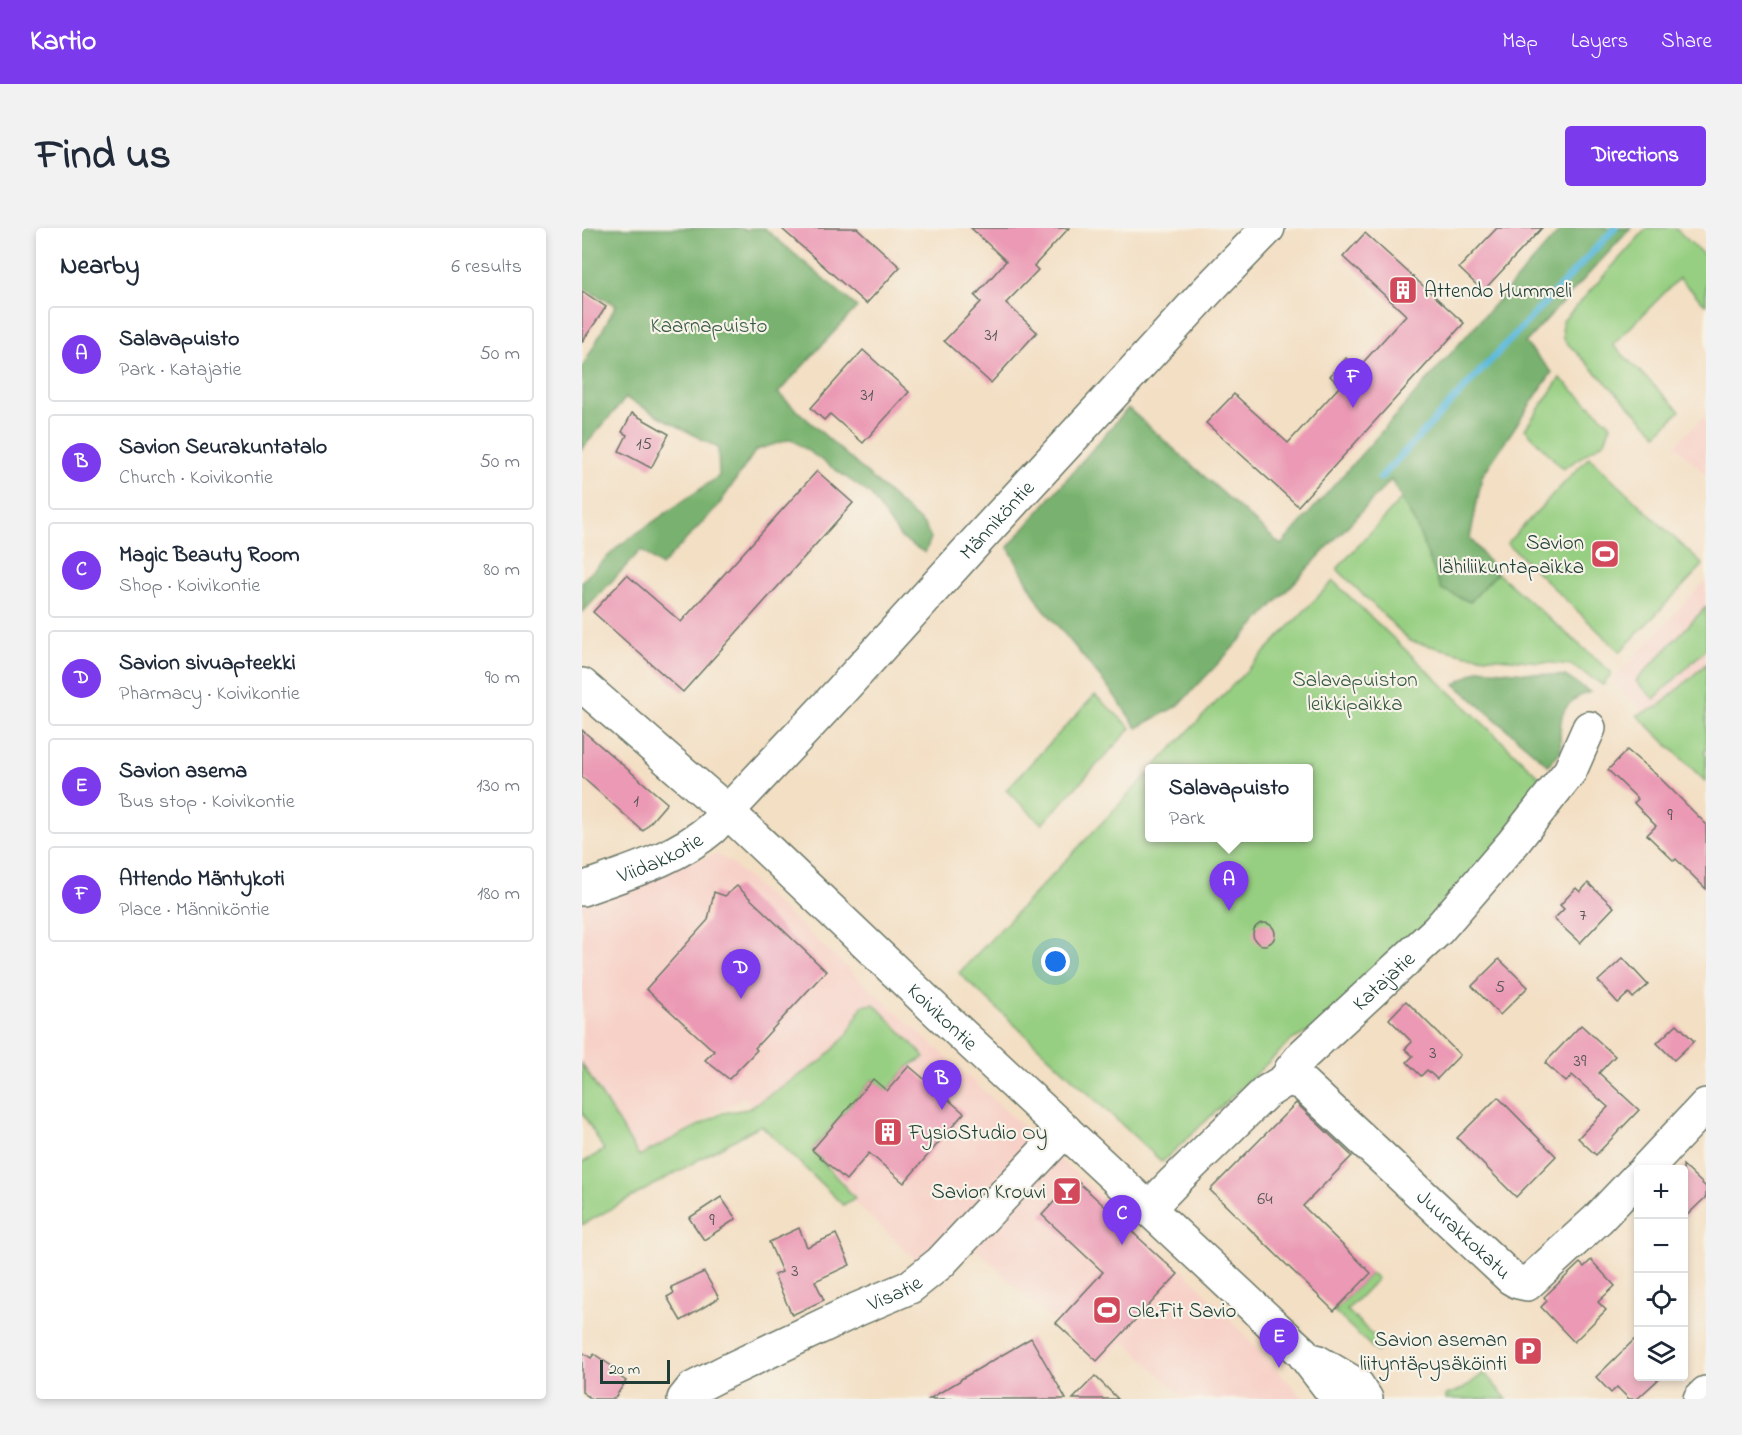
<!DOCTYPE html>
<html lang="en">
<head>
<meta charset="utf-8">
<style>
	:root { --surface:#fff; --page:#f2f2f3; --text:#1f2937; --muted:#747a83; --line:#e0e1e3; --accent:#7c3aed }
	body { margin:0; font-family:"Indie Flower",sans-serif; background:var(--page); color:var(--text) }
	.controls { position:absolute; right:18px; bottom:18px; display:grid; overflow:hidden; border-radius:6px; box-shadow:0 3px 9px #0003 }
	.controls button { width:54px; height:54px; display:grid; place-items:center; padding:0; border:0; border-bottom:2px solid var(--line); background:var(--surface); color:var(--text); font:30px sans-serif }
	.scale { position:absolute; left:18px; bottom:15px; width:70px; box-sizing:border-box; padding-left:6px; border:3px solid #1f3d34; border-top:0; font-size:16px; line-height:21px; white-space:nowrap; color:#1f3d34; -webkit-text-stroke:4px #f7f3e8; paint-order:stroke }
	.you { position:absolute; left:474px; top:734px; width:21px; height:21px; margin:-15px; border:4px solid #fff; border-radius:50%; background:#1a73e8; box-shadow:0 0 0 9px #1a73e833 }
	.badge { display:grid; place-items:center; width:39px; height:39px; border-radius:50%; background:var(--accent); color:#fff; font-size:20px; font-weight:700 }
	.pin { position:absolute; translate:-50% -50px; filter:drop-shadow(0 2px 3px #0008) }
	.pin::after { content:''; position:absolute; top:32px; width:21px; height:18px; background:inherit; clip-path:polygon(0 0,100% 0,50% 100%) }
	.popup { position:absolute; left:563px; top:536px; width:168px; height:78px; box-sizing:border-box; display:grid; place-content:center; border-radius:6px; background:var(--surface); filter:drop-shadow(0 2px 4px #0005); font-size:20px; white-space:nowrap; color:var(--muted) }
	.popup b { font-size:22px; color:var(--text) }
	.popup::after { content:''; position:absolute; left:50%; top:100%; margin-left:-12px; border:12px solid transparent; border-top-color:var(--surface) }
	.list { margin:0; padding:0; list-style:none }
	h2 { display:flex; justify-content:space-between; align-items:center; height:78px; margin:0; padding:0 24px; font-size:26px }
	h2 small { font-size:20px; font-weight:400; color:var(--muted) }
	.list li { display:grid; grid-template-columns:39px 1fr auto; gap:18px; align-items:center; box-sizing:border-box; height:96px; margin:0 12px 12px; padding:0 12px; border:2px solid var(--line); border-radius:6px }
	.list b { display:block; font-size:22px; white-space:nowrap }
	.list p { margin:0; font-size:20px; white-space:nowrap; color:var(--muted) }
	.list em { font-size:20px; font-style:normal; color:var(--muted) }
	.icon { flex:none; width:33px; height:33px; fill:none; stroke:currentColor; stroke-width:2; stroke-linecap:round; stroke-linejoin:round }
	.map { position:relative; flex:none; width:1124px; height:1171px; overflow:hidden; border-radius:6px }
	header { display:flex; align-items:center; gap:36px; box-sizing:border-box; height:84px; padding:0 30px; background:var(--accent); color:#fff }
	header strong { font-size:28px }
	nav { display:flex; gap:33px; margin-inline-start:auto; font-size:21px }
	.intro { display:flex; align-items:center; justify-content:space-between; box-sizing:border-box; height:144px; padding:0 36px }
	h1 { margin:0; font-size:42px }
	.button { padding:15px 27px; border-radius:6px; background:var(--accent); color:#fff; font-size:21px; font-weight:700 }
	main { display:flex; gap:36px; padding:0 36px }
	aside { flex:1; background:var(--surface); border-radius:6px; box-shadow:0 3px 9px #0003 }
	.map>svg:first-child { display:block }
</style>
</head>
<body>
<header>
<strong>Kartio</strong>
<nav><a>Map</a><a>Layers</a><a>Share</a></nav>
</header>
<div class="intro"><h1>Find us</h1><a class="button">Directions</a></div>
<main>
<aside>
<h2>Nearby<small>6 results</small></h2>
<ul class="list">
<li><span class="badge">A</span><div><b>Salavapuisto</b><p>Park · Katajatie</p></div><em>50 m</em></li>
<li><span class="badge">B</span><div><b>Savion Seurakuntatalo</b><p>Church · Koivikontie</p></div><em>50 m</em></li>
<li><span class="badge">C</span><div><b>Magic Beauty Room</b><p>Shop · Koivikontie</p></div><em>80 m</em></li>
<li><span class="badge">D</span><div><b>Savion sivuapteekki</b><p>Pharmacy · Koivikontie</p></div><em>90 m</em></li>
<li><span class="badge">E</span><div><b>Savion asema</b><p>Bus stop · Koivikontie</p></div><em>130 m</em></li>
<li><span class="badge">F</span><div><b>Attendo Mäntykoti</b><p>Place · Männiköntie</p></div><em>180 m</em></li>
</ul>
</aside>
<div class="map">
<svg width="1124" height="1171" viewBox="0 0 1124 1171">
	<rect width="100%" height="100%" fill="#f7f3e8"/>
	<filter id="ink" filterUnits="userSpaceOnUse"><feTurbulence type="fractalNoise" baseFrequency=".0167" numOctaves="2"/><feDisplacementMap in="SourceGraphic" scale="12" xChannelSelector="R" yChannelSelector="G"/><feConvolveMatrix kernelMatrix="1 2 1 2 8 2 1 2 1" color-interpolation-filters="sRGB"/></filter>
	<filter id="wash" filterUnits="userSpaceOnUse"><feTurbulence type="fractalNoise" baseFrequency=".008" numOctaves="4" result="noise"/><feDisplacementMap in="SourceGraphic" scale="24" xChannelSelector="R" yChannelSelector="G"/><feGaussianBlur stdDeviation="1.35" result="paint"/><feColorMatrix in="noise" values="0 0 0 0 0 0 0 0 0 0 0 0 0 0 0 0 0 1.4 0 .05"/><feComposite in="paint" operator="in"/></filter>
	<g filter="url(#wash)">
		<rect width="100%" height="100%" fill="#f3dfc4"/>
		<g fill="#f7d1c7">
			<path d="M 1124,187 L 1124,247 L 1093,217 Z"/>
			<path d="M 1124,352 L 1124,543 L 1030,453 Z"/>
			<path d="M 134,626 L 148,634 L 610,1051 L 722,1171 L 603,1171 L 542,1113 L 517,1137 L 379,1007 L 344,1042 L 162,869 L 57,929 L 0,836 L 0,669 Z"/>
		</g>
		<g fill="#97cf82" stroke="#5b865b" stroke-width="1.5">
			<path d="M 1065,0 L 1092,0 L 1094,1 L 1124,29 L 1124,77 L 1097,50 L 1031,117 L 1098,183 L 1075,206 L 981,111 L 980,94 Z"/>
			<path d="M 978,150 L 1029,197 L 1023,213 L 981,241 L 943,201 Z"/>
			<path d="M 1007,229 L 1121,337 L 1038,424 L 925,315 Z"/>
			<path d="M 820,270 L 834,297 L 888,374 L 915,345 L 1030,445 L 1021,457 L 989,437 L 885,427 L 828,413 L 755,341 Z"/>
			<path d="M 751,353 L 968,559 L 827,715 L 732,801 L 710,812 L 580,934 L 377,745 L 567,545 L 568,610 L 726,610 L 726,540 L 571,540 Z"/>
			<path d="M 1124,379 L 1124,421 L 1072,471 L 1054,453 Z"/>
			<path d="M 1124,436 L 1124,522 L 1122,525 L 1124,527 L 1124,554 L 1055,487 L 1076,479 Z"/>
			<path d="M 513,467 L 549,500 L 460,596 L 424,562 Z"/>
			<path d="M 292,776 L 343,829 L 327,838 L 305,863 L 291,851 L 230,922 L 273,970 L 261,977 L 179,897 L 0,997 L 0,935 L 22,922 L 0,884 L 0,836 L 57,928 L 141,885 L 166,881 L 241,832 L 265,807 L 280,778 Z"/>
			<path d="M 789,1045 L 795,1051 L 765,1082 L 801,1117 L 795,1124 L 752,1083 Z"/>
			<path d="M 902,1145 L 925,1171 L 864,1171 L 864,1167 L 881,1161 Z"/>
		</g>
		<g fill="#79b270" stroke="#4c7852" stroke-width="1.5">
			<path d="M 0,0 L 158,0 L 164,2 L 169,0 L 182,0 L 275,79 L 196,165 L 343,298 L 349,310 L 343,325 L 319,310 L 288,266 L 209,211 L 174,222 L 136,278 L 79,338 L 59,322 L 1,384 L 0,353 L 38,317 L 137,248 L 136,220 L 44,170 L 0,221 L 0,140 L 34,77 L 0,60 Z"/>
			<path d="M 980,0 L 1049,0 L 943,115 L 970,144 L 900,248 L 888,310 L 915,345 L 888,374 L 859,361 L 834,297 L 809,252 L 597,477 L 555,500 L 530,464 L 458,376 L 426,319 L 546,180 L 699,317 Z"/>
			<path d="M 898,441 L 983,448 L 1008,464 C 976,474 977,494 979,523 L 966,537 L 873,456 Z"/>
		</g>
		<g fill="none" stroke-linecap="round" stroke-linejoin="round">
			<path stroke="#5dbadb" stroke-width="7" d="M 798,250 L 1033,0"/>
		</g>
		<g id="blocks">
			<g fill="#eb99b4">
				<path d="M 199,0 L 275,0 L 318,39 L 284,76 Z"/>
				<path d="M 389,0 L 487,0 L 452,38 L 456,42 L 424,75 L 455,104 L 409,155 L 362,113 L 399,74 L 393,68 L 424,33 Z"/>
				<path d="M 915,0 L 960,0 L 901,63 L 877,40 Z"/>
				<path d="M 783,5 L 882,95 L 716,278 L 624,195 L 652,166 L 706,215 L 758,158 L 748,148 L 764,130 L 776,140 L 824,87 L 761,29 Z"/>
				<path d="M 0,63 L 24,79 L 0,114 Z"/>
				<path d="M 281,122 L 327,164 L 281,215 L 248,186 L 242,192 L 229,180 Z"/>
				<path d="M 50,185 L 87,206 L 69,240 L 37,223 L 45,207 L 40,204 Z"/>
				<path d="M 235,243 L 271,275 L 101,464 L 11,384 L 45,347 L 99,394 Z"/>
				<path d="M 0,502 L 85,575 L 61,603 L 0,549 Z"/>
				<path d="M 1045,522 L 1077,549 L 1124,596 L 1124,661 L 1094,631 L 1092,633 L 1065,607 L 1074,598 L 1052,575 L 1056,571 L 1026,542 Z"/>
				<path d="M 1006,655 L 1032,679 L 998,715 L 972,691 L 982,681 L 978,677 L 994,660 L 998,664 Z"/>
				<path d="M 155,658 L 244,743 L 173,820 L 175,822 L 147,851 L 123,832 L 132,823 L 64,761 L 126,692 L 132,664 L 143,668 Z"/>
				<circle cx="682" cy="706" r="11"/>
				<path d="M 1041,730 L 1066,757 L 1051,770 L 1047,765 L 1036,775 L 1016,753 Z"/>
				<path d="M 917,731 L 946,759 L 918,787 L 890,758 Z"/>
				<path d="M 824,773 L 878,827 L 855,851 L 845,842 L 839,848 L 825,834 L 831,828 L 823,821 L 830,814 L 807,791 Z"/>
				<path d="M 1095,796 L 1112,813 L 1092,832 L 1075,815 Z"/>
				<path d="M 999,797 L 1033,828 L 1017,845 L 1057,882 L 1014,927 L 996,910 L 1026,879 L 990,847 L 984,854 L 963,835 Z"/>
				<path d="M 327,838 L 382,885 L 322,955 L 287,925 L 264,952 L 230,922 L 291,851 L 305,863 Z"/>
				<path d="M 916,869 L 974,928 L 934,969 L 875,910 Z"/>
				<path d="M 714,875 L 770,928 L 721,978 L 789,1045 L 752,1083 L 628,962 Z"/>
				<path d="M 1101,937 L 1124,959 L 1124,969 L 1101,991 Z"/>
				<path d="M 493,951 L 596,1046 L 515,1133 L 474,1095 L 521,1044 L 460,987 Z"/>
				<path d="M 139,969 L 154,991 L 122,1012 L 107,990 Z"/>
				<path d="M 217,1000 L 225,1019 L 254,1006 L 268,1037 L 233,1053 L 242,1072 L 210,1087 L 192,1047 L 200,1044 L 187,1014 Z"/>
				<path d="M 1009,1032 L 1033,1058 L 1016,1074 L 1024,1082 L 992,1114 L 959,1079 L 965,1073 L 962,1069 L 998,1035 L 1002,1039 Z"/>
				<path d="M 122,1044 L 137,1070 L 99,1093 L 85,1069 L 92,1065 L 89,1059 Z"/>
				<path d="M 1056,1108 L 1056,1149 L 1079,1149 L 1055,1171 L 1047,1171 L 1035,1159 L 1029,1165 L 1014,1149 Z"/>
				<path d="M 449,1110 L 484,1171 L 347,1171 L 379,1152 L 379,1151 Z"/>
				<path d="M 0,1124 L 9,1130 L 12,1126 L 31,1139 L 28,1142 L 44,1153 L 32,1171 L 10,1171 L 0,1164 Z"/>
				<path d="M 513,1148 L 536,1171 L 491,1171 Z"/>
			</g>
		</g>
	</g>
	<g filter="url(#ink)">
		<use href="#blocks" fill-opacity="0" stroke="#697666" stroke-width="1.5"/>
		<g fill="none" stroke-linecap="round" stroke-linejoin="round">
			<g stroke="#697666" stroke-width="36">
				<g id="minor">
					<path id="s1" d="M 0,661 C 44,645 94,631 130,600 L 256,466 L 402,305 L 538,158 L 624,64 L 686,0"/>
					<path id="s2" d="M 705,851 L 720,855 L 929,1050 L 936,1054 L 945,1056 L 1016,991 L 1056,949"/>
					<path d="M 1063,942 L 1124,877"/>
					<path id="s3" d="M 567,980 L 592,954 L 683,865 L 705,851 L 709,842 L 721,827 L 856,702 L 931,615 L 988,543 L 1007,500"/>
					<path id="s4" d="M 102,1171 L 110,1161 L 143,1144 L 276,1081 L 328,1059 L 358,1035 L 483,902"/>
				</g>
			</g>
			<g stroke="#697666" stroke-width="36">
				<g id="major">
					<path id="s5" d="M 0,457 L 146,584 L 358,786 L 720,1124 L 756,1171"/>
					<path d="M 734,1133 L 775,1157 L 784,1171"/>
					<path d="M 1118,1171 L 1124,1165"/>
				</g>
			</g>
			<use href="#minor" stroke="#fff" stroke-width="33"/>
			<use href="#major" stroke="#fff" stroke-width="33"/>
		</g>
	</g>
	<defs>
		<g id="building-square" transform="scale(1.5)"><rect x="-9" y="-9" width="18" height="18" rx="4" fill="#d1495b" stroke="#f7f3e8"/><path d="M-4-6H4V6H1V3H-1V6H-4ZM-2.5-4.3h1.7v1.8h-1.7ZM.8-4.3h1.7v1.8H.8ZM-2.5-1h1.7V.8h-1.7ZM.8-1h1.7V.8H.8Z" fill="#fff"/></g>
		<g id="stadium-square" transform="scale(1.5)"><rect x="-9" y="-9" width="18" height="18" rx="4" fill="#d1495b" stroke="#f7f3e8"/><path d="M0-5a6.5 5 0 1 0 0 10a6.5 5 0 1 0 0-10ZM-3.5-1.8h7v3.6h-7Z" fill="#fff"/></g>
		<g id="bar-square" transform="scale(1.5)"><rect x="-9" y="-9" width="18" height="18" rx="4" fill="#d1495b" stroke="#f7f3e8"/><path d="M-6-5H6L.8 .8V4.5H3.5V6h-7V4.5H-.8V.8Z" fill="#fff"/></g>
		<g id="parking-square" transform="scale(1.5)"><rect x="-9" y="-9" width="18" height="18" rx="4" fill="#d1495b" stroke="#f7f3e8"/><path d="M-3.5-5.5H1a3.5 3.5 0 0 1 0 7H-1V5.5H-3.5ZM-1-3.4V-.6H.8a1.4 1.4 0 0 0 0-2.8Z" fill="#fff"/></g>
	</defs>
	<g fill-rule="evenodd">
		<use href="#building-square" x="821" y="62"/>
		<use href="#stadium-square" x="1023" y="326"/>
		<use href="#building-square" x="306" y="904"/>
		<use href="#bar-square" x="485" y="963"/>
		<use href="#stadium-square" x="525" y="1082"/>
		<use href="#parking-square" x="946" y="1123"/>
	</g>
	<g text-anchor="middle" stroke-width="4.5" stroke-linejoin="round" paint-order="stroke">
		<g font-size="18" fill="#525454">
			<text x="409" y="112">31</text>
			<text x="285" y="172">31</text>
			<text x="62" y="221">15</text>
			<text x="54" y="578">1</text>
			<text x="1088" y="592">9</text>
			<text x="1001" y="692">7</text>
			<text x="918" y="764">5</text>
			<text x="851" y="830">3</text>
			<text x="998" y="838">39</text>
			<text x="683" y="976">64</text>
			<text x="130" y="997">9</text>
			<text x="213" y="1048">3</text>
		</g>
		<g font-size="21" fill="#1f3d34" stroke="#f7f3e8" text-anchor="start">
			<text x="842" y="69">Attendo Hummeli</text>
			<text x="1002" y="321" text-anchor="end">Savion<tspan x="1002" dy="24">lähiliikuntapaikka</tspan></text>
			<text x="327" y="911">FysioStudio Oy</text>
			<text x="464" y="970" text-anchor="end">Savion Krouvi</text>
			<text x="546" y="1089">Ole.Fit Savio</text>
			<text x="925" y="1118" text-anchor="end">Savion aseman<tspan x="925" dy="24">liityntäpysäköinti</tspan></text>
		</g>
		<g font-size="21" fill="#375a44" stroke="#f7f3e8">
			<text x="127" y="104">Kaarnapuisto</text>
			<text x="773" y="458">Salavapuiston<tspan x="773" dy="24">leikkipaikka</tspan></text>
		</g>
		<g font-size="21" fill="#1f3d34" stroke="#f7f3e8">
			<text dy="7" stroke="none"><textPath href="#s1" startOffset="564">Männiköntie</textPath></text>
			<text dy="7" stroke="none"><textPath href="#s1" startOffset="84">Viidakkotie</textPath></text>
			<text dy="7" stroke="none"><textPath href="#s3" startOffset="328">Katajatie</textPath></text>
			<text dy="7" stroke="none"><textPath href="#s5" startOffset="490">Koivikontie</textPath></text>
			<text dy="7" stroke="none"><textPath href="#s2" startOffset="237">Juurakkokatu</textPath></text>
			<text dy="7" stroke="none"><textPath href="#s4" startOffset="237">Visatie</textPath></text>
		</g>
	</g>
</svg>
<div class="controls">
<button>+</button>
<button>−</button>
<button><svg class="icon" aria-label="locate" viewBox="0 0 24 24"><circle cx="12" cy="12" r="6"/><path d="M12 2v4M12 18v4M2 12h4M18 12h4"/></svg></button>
<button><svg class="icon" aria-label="layers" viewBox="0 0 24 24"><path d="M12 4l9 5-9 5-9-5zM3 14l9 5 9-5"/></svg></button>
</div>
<div class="scale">20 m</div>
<div class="you"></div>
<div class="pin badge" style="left:647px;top:683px">A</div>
<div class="popup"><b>Salavapuisto</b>Park</div>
<div class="pin badge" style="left:360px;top:882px">B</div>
<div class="pin badge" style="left:540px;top:1017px">C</div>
<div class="pin badge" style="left:159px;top:771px">D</div>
<div class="pin badge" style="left:697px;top:1140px">E</div>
<div class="pin badge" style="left:771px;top:180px">F</div>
</div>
</main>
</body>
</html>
